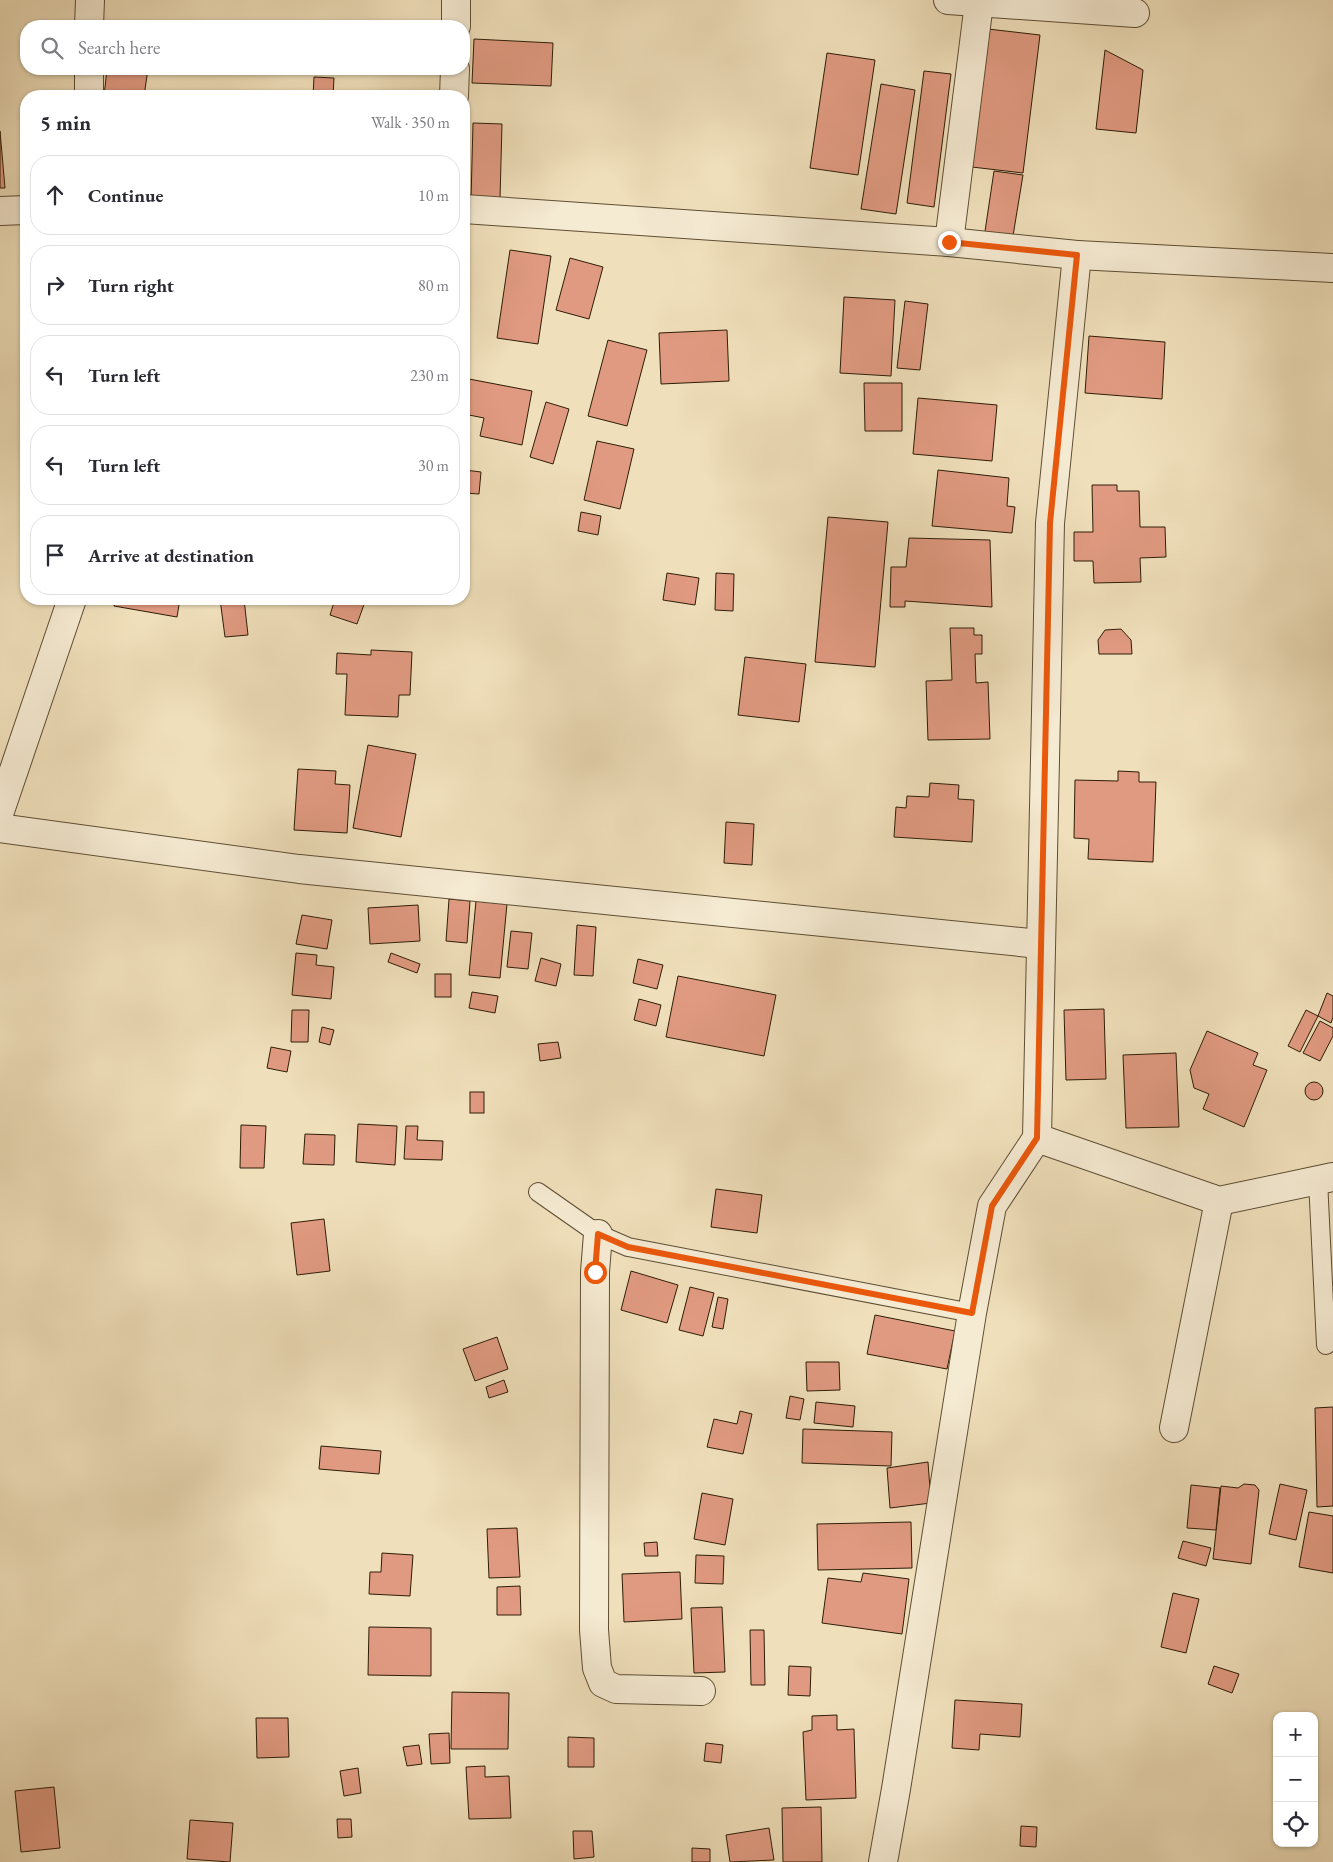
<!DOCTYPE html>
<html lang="en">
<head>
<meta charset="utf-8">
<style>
	:root { --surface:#fff; --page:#f2f2f3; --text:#2b2b33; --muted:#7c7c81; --line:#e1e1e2 }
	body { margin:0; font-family:"EB Garamond",serif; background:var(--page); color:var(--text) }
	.controls { position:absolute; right:15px; bottom:15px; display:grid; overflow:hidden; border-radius:10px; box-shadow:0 1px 4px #0004 }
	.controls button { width:45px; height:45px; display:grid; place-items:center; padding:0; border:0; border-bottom:1px solid var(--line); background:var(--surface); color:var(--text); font:25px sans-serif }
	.stop { position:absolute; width:15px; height:15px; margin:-11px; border:4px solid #ea580c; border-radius:50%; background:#fff }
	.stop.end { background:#ea580c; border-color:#fff; box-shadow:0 1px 5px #0008 }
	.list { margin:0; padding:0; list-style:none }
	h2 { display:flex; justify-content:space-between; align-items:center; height:65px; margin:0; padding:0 20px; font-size:21px }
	h2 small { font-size:16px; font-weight:400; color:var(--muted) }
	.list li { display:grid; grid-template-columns:32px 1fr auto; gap:15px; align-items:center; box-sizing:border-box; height:80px; margin:0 10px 10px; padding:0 10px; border:1px solid var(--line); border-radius:20px }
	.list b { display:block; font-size:19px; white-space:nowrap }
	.list em { font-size:16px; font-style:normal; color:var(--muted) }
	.icon { flex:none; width:28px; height:28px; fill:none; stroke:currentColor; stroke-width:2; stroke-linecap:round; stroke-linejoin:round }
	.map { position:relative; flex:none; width:1333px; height:1862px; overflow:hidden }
	.search { position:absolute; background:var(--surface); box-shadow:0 1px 4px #0004; left:20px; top:20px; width:450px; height:55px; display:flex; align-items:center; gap:12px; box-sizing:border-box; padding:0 18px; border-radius:20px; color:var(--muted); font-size:19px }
	.panel { position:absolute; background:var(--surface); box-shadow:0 1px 4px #0004; left:20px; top:90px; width:450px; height:515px; border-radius:20px }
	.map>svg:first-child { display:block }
</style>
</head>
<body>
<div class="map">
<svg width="1333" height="1862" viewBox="0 0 1333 1862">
	<rect width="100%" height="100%" fill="#efdfba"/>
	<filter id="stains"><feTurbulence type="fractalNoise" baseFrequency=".004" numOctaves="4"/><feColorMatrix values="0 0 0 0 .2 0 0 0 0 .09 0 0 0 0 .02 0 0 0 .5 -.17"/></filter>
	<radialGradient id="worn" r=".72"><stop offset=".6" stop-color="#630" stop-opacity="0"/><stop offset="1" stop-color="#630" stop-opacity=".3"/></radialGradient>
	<g fill="#e09a81" stroke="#2e1d06">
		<path d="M 988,29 L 1040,35 L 1023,173 L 972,167 Z"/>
		<path d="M 474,39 L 553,43 L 551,86 L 472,83 Z"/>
		<path d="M 1105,50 L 1143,70 L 1136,133 L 1096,129 Z"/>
		<path d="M 827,53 L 875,60 L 858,175 L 810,168 Z"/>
		<path d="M 107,69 L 148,69 L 144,96 L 104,96 Z"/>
		<path d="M 924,71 L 951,74 L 934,207 L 907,203 Z"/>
		<path d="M 314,77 L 334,78 L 333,96 L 313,96 Z"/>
		<path d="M 881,84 L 915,90 L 896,214 L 861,209 Z"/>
		<path d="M 473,123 L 502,124 L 500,199 L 471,199 Z"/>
		<path d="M 0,131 L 5,188 L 0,188 Z"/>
		<path d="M 994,171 L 1023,175 L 1012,242 L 984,238 Z"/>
		<path d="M 510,250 L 551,256 L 538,344 L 497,338 Z"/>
		<path d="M 570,258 L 603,267 L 589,319 L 556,310 Z"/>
		<path d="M 844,297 L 895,300 L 891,376 L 840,373 Z"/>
		<path d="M 905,301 L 928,304 L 920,370 L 897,368 Z"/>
		<path d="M 727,330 L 729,381 L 661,384 L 659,333 Z"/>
		<path d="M 1089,336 L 1165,342 L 1162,399 L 1085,393 Z"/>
		<path d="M 608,340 L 647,350 L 627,426 L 588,416 Z"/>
		<path d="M 469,379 L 532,391 L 522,445 L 480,436 L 484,418 L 464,414 Z"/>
		<path d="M 864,383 L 902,383 L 902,431 L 865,431 Z"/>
		<path d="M 918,398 L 997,405 L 992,461 L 913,454 Z"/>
		<path d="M 546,402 L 569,409 L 553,464 L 530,457 Z"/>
		<path d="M 597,441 L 634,449 L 620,509 L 584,500 Z"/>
		<path d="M 465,470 L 481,472 L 479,494 L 464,493 Z"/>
		<path d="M 938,470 L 1009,478 L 1007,506 L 1015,507 L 1012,533 L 932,526 Z"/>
		<path d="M 1092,485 L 1117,485 L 1117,491 L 1139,491 L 1140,527 L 1165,527 L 1166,557 L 1140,558 L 1141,582 L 1094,583 L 1093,561 L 1074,561 L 1074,532 L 1093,532 Z"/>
		<path d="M 581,512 L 601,516 L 598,535 L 578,531 Z"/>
		<path d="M 828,517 L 888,522 L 875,667 L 815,662 Z"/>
		<path d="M 909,538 L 990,540 L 992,607 L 905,601 L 905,607 L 890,607 L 891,567 L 906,567 Z"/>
		<path d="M 667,573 L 699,578 L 695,605 L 663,600 Z"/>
		<path d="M 716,573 L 734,574 L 733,611 L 715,610 Z"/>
		<path d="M 115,599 L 180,599 L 177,617 L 114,606 Z"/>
		<path d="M 220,599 L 244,599 L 248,635 L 225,637 Z"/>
		<path d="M 335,599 L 366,599 L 357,624 L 330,615 Z"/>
		<path d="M 950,628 L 974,628 L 974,635 L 982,635 L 982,654 L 975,654 L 976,683 L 988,682 L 990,739 L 928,740 L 926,681 L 952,680 Z"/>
		<path d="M 1121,629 L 1131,640 L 1132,654 L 1099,654 L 1098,640 L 1105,630 Z"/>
		<path d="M 371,650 L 412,652 L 410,695 L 399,695 L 398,717 L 345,715 L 347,674 L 336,674 L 337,653 L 371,655 Z"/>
		<path d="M 745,657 L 806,664 L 799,722 L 738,715 Z"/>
		<path d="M 368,745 L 416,754 L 401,837 L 353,828 Z"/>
		<path d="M 298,769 L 336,771 L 335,784 L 350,785 L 347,833 L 294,830 Z"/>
		<path d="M 1118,771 L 1139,772 L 1139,782 L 1156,782 L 1153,862 L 1088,859 L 1089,839 L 1074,838 L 1075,780 L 1118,781 Z"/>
		<path d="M 930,783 L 959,785 L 958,799 L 974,800 L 972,842 L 894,837 L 896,807 L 906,808 L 907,796 L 929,797 Z"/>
		<path d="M 726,822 L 754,824 L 752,865 L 724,863 Z"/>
		<path d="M 449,899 L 470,901 L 467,943 L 446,941 Z"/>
		<path d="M 476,901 L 507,904 L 500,978 L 469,975 Z"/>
		<path d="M 418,905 L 420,941 L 370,944 L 368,908 Z"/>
		<path d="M 302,915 L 332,920 L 327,949 L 296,944 Z"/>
		<path d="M 577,925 L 596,927 L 593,976 L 574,975 Z"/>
		<path d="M 511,931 L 532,933 L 528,969 L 507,967 Z"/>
		<path d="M 296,953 L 317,955 L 316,965 L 334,967 L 331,999 L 292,995 Z"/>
		<path d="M 391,953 L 420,964 L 417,973 L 388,962 Z"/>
		<path d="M 541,958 L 561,964 L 556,986 L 535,981 Z"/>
		<path d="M 638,959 L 663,965 L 657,989 L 633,983 Z"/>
		<rect x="435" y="974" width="16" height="23"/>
		<path d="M 678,976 L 776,995 L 764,1056 L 666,1037 Z"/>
		<path d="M 472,992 L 498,996 L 495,1013 L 469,1008 Z"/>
		<path d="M 1327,993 L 1333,996 L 1333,1017 L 1331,1023 L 1318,1016 Z"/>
		<path d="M 639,999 L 661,1005 L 656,1026 L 634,1020 Z"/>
		<path d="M 1104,1009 L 1106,1079 L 1066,1080 L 1064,1010 Z"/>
		<path d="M 292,1010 L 309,1010 L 308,1042 L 291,1042 Z"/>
		<path d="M 1306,1010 L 1318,1016 L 1300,1052 L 1288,1046 Z"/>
		<path d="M 1320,1021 L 1333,1028 L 1333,1036 L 1320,1061 L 1303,1053 Z"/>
		<path d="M 322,1027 L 334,1030 L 330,1045 L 319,1042 Z"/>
		<path d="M 1207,1031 L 1258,1053 L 1253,1065 L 1267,1070 L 1244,1127 L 1203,1109 L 1209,1094 L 1194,1088 L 1190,1070 Z"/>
		<path d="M 558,1042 L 561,1058 L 540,1061 L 538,1044 Z"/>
		<path d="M 271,1047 L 291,1051 L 287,1072 L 267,1068 Z"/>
		<path d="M 1176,1053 L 1179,1127 L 1126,1128 L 1123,1055 Z"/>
		<circle cx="1314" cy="1091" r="9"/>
		<rect x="470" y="1092" width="14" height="21"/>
		<path d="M 358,1124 L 397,1126 L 395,1165 L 356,1162 Z"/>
		<path d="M 241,1125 L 266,1126 L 264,1168 L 240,1168 Z"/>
		<path d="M 406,1126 L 418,1126 L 417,1140 L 443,1141 L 442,1160 L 404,1159 Z"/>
		<path d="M 305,1134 L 335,1135 L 334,1165 L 303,1164 Z"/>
		<path d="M 716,1189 L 762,1195 L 757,1233 L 711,1227 Z"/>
		<path d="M 324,1219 L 330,1271 L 297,1275 L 291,1223 Z"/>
		<path d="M 631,1271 L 678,1285 L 667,1323 L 621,1310 Z"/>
		<path d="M 690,1287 L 714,1293 L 703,1336 L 679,1330 Z"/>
		<path d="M 718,1297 L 728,1299 L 723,1329 L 712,1327 Z"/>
		<path d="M 875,1315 L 955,1331 L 947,1369 L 867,1354 Z"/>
		<path d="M 497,1337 L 508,1369 L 475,1381 L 463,1349 Z"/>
		<path d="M 806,1362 L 839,1362 L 840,1390 L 807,1391 Z"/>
		<path d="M 504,1380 L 508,1392 L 489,1398 L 486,1387 Z"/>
		<path d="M 790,1396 L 804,1399 L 800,1420 L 786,1418 Z"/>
		<path d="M 816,1402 L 855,1406 L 853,1427 L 814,1423 Z"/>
		<path d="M 1333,1407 L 1333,1506 L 1317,1507 L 1315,1408 Z"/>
		<path d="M 740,1411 L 752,1414 L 743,1454 L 707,1447 L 714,1419 L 737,1424 Z"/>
		<path d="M 803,1429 L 892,1432 L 891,1466 L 802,1463 Z"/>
		<path d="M 321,1446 L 381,1451 L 379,1474 L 319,1469 Z"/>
		<path d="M 928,1462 L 931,1503 L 890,1508 L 887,1468 Z"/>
		<path d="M 1244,1484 L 1255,1485 L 1259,1490 L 1251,1564 L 1213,1559 L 1221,1486 L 1238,1488 Z"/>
		<path d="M 1280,1484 L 1307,1490 L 1296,1540 L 1269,1534 Z"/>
		<path d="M 1191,1485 L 1220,1488 L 1216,1530 L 1187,1528 Z"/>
		<path d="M 702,1493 L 733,1499 L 725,1545 L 694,1539 Z"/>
		<path d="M 1309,1512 L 1333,1516 L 1333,1573 L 1299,1567 Z"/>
		<path d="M 911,1522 L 912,1568 L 818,1570 L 817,1524 Z"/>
		<path d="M 517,1528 L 520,1577 L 489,1578 L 487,1529 Z"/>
		<path d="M 1183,1541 L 1211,1548 L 1206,1566 L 1178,1558 Z"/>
		<path d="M 657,1542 L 658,1556 L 645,1556 L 644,1543 Z"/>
		<path d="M 382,1553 L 413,1555 L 410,1596 L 369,1594 L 370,1572 L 381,1572 Z"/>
		<path d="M 696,1555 L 724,1556 L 723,1584 L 695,1583 Z"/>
		<path d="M 680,1572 L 682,1619 L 624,1622 L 622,1574 Z"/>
		<path d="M 863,1573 L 909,1579 L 902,1634 L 822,1623 L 828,1578 L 861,1582 Z"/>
		<path d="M 520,1586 L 521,1615 L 497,1615 L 497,1587 Z"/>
		<path d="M 1173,1593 L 1199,1599 L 1186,1653 L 1161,1647 Z"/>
		<path d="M 722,1607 L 725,1672 L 694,1673 L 691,1608 Z"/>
		<path d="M 369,1627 L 431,1628 L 431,1676 L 368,1675 Z"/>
		<path d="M 750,1630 L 764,1630 L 765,1685 L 751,1685 Z"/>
		<path d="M 789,1666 L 811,1667 L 810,1696 L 788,1695 Z"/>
		<path d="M 1214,1666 L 1239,1674 L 1232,1693 L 1208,1684 Z"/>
		<path d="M 452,1692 L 509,1693 L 508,1749 L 451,1749 Z"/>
		<path d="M 955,1700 L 1022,1704 L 1020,1737 L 980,1734 L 979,1750 L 952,1748 Z"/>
		<path d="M 837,1715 L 837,1730 L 854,1729 L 856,1798 L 806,1800 L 803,1732 L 812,1730 L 812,1716 Z"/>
		<path d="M 256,1718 L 288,1718 L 289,1757 L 257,1758 Z"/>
		<path d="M 449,1733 L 450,1763 L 431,1764 L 429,1734 Z"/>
		<path d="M 568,1737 L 594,1738 L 594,1767 L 568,1767 Z"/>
		<path d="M 706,1743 L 723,1745 L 721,1763 L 704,1761 Z"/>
		<path d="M 419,1745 L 422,1764 L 407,1766 L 403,1747 Z"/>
		<path d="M 485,1766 L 485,1777 L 509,1776 L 511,1818 L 469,1819 L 466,1767 Z"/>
		<path d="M 358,1768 L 361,1793 L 344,1796 L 340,1771 Z"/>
		<path d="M 54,1787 L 60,1848 L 21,1852 L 15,1791 Z"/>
		<path d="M 821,1807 L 822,1862 L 783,1862 L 782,1808 Z"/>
		<path d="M 337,1819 L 351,1819 L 352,1837 L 338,1838 Z"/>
		<path d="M 190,1820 L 233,1823 L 230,1862 L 187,1859 Z"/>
		<path d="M 1021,1826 L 1037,1827 L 1036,1847 L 1020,1846 Z"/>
		<path d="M 769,1828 L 774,1860 L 730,1862 L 726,1835 Z"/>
		<path d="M 573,1831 L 592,1831 L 594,1857 L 574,1859 Z"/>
		<path d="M 692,1848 L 710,1849 L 710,1862 L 692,1862 Z"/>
	</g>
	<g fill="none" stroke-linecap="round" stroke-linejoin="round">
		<g stroke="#5e4e33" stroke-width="20">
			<g id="service">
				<path d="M 1318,1180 L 1326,1345"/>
				<path d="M 538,1192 L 598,1234 L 628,1247 L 972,1313"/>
			</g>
		</g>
		<g stroke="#5e4e33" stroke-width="30">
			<g id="minor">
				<path d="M 948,0 L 1135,13"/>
				<path d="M 89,26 L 90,0"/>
				<path d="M 456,26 L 456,0"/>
				<path d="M 89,96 L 89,69"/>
				<path d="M 454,96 L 455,69"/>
				<path d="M 464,209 L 949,242 L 1077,255 L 1333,268"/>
				<path d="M 0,211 L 26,210"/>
				<path d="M 949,242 L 979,3"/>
				<path d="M 0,811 L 72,599"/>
				<path d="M 0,828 L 299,869 L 1040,944"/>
				<path d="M 1037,1138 L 1050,523 L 1077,255"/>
				<path d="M 598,1234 L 595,1272 L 594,1630 L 597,1668 L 603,1683 L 616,1689 L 701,1691"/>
				<path d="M 1174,1428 L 1219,1201"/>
				<path d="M 883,1862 L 896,1789 L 972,1313 L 992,1206 L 1037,1138 L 1219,1201 L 1333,1177"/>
			</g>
		</g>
		<use href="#service" stroke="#f5ead2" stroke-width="18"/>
		<use href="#minor" stroke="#f5ead2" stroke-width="28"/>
	</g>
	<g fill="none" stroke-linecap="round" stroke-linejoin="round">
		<path stroke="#ea580c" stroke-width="6" d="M 595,1272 L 598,1234 L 628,1247 L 972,1313 L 992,1206 L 1037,1138 L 1050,523 L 1077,255 L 949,242"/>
	</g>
	<rect width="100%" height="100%" filter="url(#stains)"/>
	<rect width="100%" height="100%" fill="url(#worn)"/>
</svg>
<div class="controls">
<button>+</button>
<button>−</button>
<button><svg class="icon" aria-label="locate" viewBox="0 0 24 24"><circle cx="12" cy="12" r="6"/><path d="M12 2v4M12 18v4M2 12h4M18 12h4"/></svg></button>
</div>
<div class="stop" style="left:595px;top:1272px"></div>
<div class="stop end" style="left:949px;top:242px"></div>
<div class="search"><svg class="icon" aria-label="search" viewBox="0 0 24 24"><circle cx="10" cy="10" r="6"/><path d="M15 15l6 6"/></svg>Search here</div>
<section class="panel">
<h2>5 min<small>Walk · 350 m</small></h2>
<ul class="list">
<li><svg class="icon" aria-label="ahead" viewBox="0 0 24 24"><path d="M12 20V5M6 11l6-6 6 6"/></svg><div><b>Continue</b></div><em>10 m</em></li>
<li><svg class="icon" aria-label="right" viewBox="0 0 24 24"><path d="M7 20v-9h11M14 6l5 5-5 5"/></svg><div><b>Turn right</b></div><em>80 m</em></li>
<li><svg class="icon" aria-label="left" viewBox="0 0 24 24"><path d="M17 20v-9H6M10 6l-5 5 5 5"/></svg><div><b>Turn left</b></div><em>230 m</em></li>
<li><svg class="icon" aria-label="left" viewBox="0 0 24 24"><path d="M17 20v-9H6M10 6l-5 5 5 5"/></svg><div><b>Turn left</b></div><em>30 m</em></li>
<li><svg class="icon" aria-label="arrive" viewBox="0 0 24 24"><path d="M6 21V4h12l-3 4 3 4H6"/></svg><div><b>Arrive at destination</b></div></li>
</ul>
</section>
</div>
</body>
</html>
